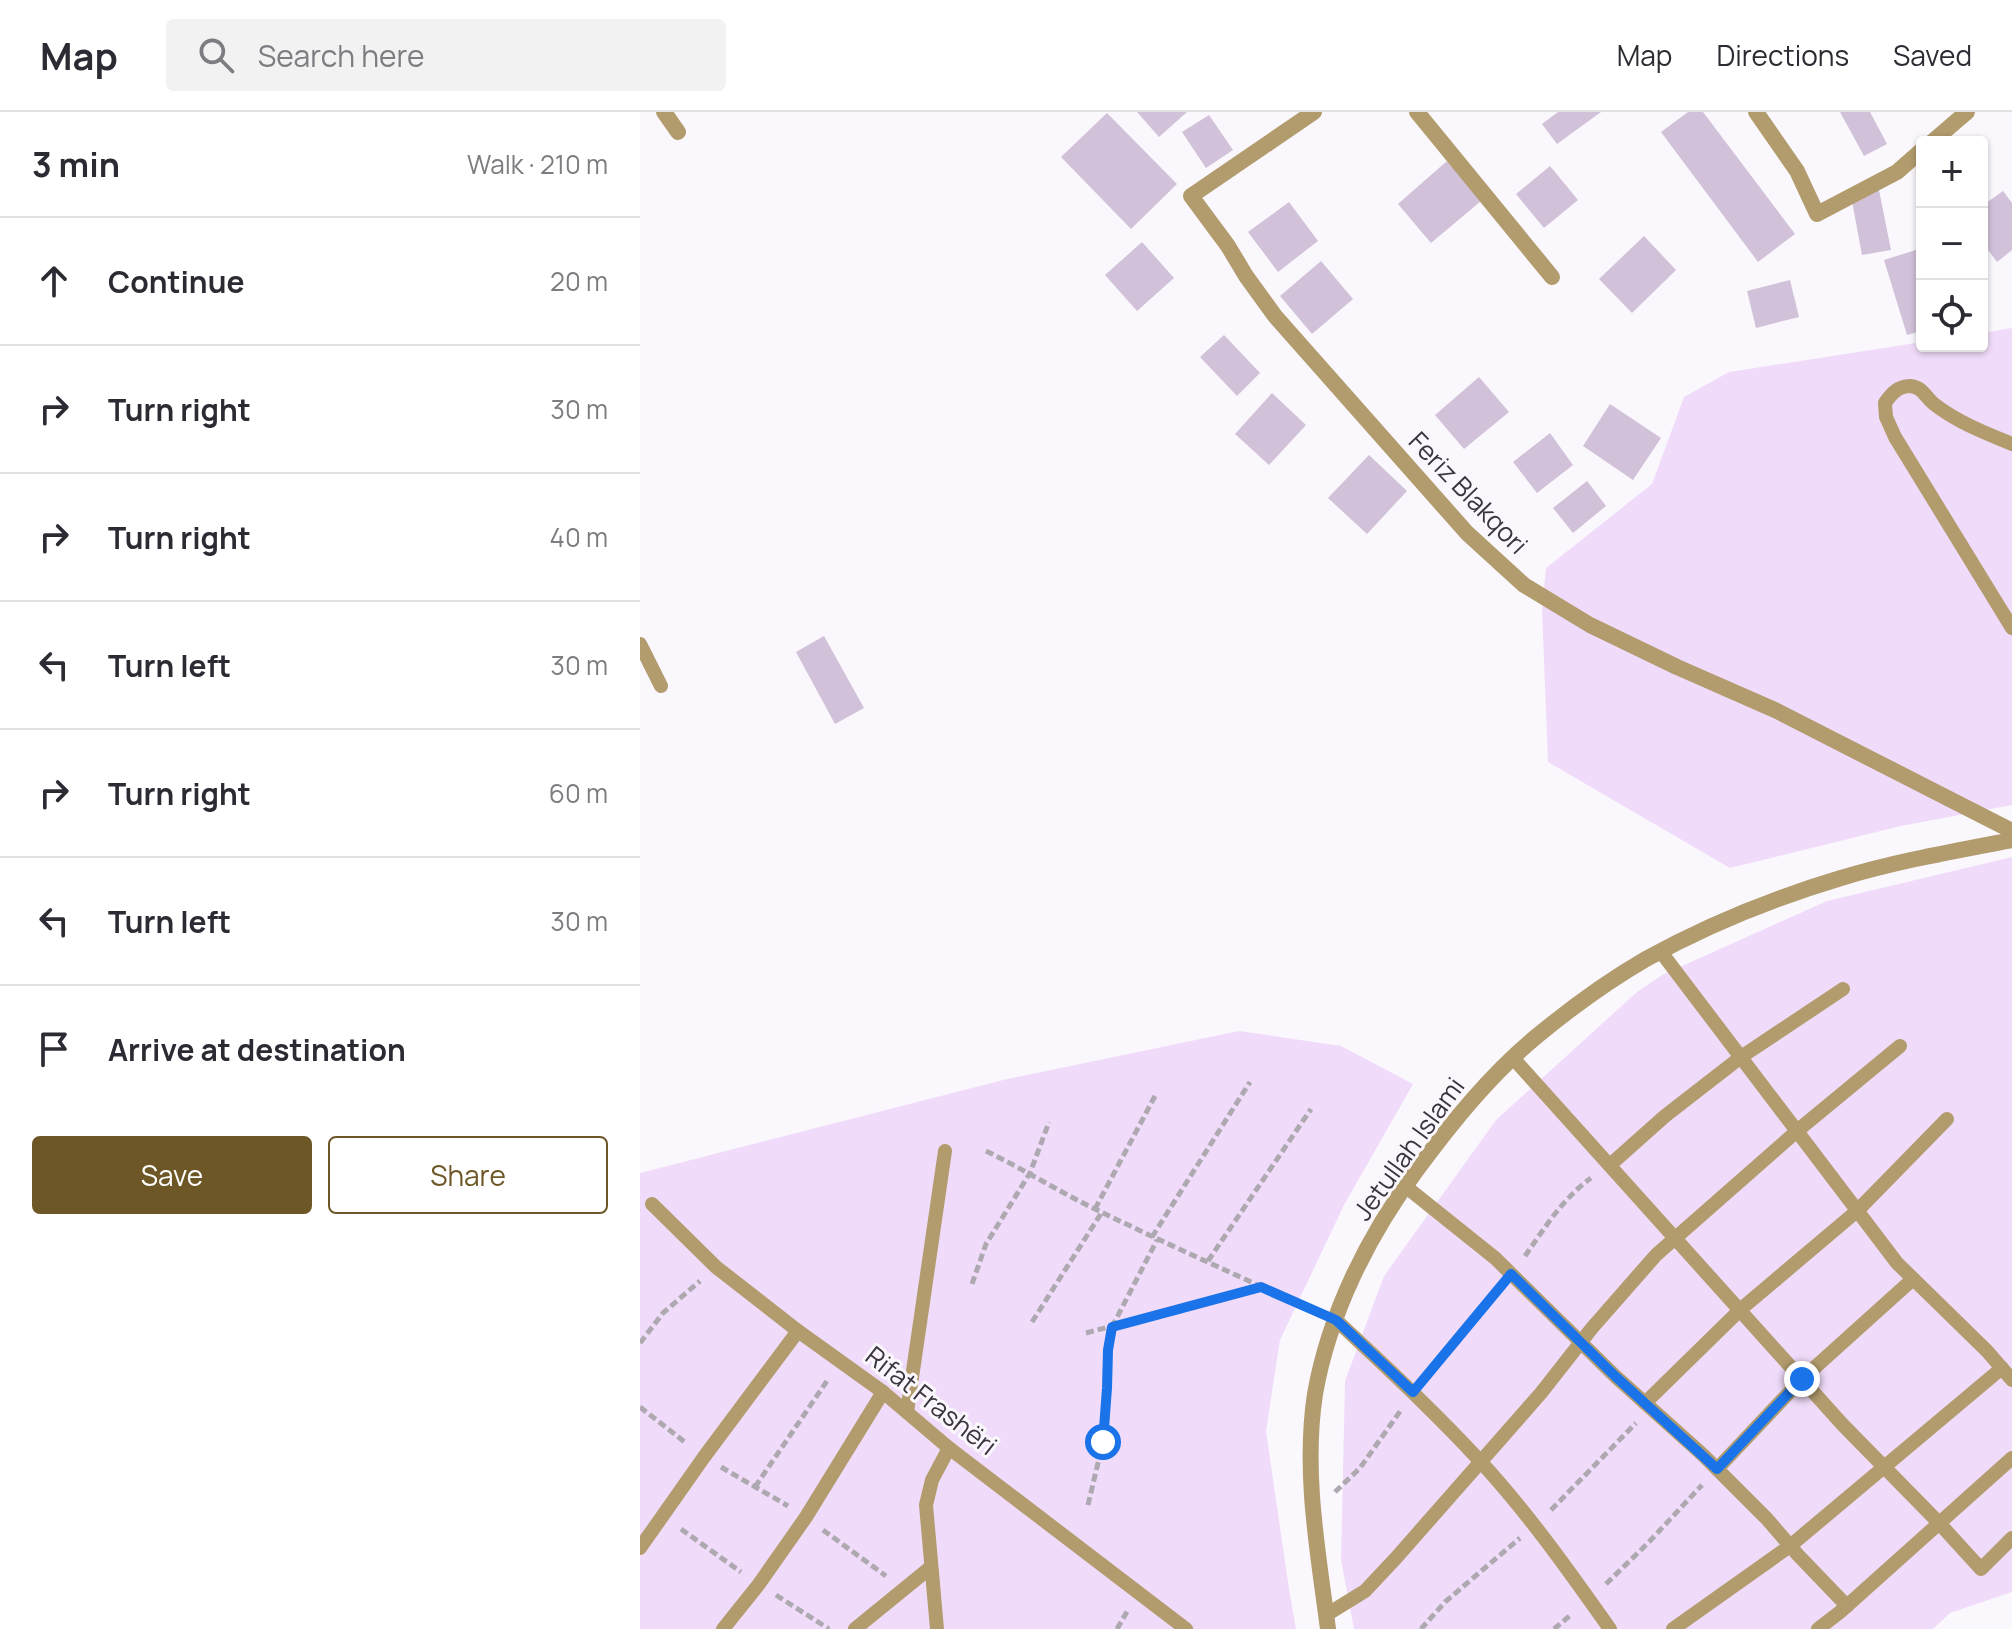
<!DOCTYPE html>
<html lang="en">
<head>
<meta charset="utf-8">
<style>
	:root { --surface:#fff; --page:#f2f2f3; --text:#2b2b33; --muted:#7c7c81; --line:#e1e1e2; --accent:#6d5727 }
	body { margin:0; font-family:Manrope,sans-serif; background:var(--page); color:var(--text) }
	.controls { position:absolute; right:24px; top:24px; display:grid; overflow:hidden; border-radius:8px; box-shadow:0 2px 6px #0004 }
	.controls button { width:72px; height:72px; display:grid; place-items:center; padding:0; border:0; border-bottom:2px solid var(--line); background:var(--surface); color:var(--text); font:40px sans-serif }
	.stop { position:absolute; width:24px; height:24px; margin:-18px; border:6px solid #1a73e8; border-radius:50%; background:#fff }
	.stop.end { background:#1a73e8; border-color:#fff; box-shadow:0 2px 8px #0008 }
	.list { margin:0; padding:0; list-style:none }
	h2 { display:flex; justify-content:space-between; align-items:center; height:104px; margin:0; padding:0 32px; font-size:34px }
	h2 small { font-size:26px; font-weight:400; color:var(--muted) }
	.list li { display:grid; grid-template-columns:52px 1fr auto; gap:24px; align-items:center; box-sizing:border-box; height:128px; padding:0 32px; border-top:2px solid var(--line) }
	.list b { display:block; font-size:30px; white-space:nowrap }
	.list em { font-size:26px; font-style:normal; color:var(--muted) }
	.actions { display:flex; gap:16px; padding:24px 32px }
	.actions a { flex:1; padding:18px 0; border:2px solid var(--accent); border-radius:8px; text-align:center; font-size:28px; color:var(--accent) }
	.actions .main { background:var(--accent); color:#fff }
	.icon { flex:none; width:44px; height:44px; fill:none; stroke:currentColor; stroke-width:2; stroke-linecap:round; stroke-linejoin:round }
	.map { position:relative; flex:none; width:1372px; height:1517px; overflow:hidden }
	header { display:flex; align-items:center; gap:48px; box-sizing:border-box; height:112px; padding:0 40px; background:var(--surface); border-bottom:2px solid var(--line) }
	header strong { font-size:38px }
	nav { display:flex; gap:44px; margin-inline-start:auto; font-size:28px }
	.search { width:560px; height:72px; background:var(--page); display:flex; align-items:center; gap:20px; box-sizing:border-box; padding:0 28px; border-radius:8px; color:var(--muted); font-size:30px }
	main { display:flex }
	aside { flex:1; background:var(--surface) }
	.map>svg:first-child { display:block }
</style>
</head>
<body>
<header>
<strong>Map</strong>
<div class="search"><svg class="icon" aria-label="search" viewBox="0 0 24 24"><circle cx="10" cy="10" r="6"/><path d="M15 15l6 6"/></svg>Search here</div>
<nav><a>Map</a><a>Directions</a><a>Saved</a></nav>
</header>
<main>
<aside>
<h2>3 min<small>Walk · 210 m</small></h2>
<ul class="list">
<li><svg class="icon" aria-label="ahead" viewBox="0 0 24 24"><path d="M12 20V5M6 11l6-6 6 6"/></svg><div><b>Continue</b></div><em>20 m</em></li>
<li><svg class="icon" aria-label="right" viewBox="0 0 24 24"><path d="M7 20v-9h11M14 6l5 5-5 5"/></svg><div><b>Turn right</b></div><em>30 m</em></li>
<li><svg class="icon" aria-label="right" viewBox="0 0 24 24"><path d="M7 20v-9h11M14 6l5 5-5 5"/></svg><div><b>Turn right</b></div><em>40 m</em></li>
<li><svg class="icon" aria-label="left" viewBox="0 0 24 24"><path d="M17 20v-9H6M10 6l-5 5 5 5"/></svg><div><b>Turn left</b></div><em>30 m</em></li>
<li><svg class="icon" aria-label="right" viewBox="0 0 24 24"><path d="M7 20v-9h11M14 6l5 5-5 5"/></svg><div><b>Turn right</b></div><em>60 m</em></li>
<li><svg class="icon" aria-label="left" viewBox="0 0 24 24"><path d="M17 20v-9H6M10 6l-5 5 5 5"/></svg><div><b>Turn left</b></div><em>30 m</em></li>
<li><svg class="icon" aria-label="arrive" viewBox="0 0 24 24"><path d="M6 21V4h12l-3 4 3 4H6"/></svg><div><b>Arrive at destination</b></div></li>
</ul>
<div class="actions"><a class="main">Save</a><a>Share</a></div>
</aside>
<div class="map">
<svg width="1372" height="1517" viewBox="0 0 1372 1517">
	<rect width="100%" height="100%" fill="#fbf8fd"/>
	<g fill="#f0dcfa">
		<path d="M 1372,216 L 1372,693 L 1261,714 L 1090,756 L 908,650 L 902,498 L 906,456 L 1012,372 L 1044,285 L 1089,260 L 1282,230 L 1282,234 L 1342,234 L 1342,221 Z"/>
		<path d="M 1372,745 L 1372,1480 L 1310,1501 L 1293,1517 L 714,1517 L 701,1448 L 705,1269 L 744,1164 L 856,1008 L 997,880 L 1022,863 L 1187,789 Z"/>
		<path d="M 599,919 L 701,934 L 773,972 L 704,1093 L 640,1228 L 626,1319 L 649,1477 L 656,1517 L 0,1517 L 0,1061 L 367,967 Z"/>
	</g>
	<g fill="#d1c1d9">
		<path d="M 497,0 L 547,0 L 519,25 Z"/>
		<path d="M 918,0 L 961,0 L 917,32 L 902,12 Z"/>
		<path d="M 1048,0 L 1063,0 L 1155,122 L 1118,150 L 1021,20 Z"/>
		<path d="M 1200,0 L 1230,0 L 1247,32 L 1224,44 Z"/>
		<path d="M 467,1 L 537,72 L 491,117 L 421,45 Z"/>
		<path d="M 569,3 L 593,38 L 566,56 L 542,20 Z"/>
		<path d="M 807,49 L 841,89 L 791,131 L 758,92 Z"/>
		<path d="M 910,54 L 938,88 L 904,116 L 876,82 Z"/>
		<path d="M 1239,78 L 1251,138 L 1222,143 L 1211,84 Z"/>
		<path d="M 1363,79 L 1372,91 L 1372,138 L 1357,150 L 1342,130 L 1342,94 Z"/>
		<path d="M 649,90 L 678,129 L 638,160 L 608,120 Z"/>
		<path d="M 1004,124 L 1036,158 L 992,201 L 959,167 Z"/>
		<path d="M 502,130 L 534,166 L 497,199 L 465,163 Z"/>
		<path d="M 1282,136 L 1282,219 L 1267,223 L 1244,148 Z"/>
		<path d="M 681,149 L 713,187 L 672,222 L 640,184 Z"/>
		<path d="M 1150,168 L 1159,205 L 1116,216 L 1107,179 Z"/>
		<path d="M 584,223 L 620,261 L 597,284 L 560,245 Z"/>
		<path d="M 839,265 L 869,300 L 824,337 L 795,303 Z"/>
		<path d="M 632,281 L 666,313 L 629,353 L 595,322 Z"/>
		<path d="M 970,292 L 1021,326 L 993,368 L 943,334 Z"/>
		<path d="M 910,321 L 933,353 L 897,381 L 873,350 Z"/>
		<path d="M 729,343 L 767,379 L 727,422 L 688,386 Z"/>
		<path d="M 947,369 L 966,394 L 933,421 L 913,396 Z"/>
		<path d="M 184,524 L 224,596 L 195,612 L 156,540 Z"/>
	</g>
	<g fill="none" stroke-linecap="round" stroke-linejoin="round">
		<g stroke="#aea9b0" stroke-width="5" stroke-dasharray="8 4" stroke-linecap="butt">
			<path d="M 346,1039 C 383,1057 418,1079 455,1097 C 527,1132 600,1165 673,1198"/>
			<path d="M 455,1097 L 515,984"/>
			<path d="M 512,1125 L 610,970"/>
			<path d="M 885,1144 C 904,1117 923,1086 951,1066"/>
			<path d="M 568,1149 L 671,997"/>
			<path d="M 332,1172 L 346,1132 L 390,1061 L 409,1010"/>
			<path d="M 392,1210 L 462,1100"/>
			<path d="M 446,1221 L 620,1175"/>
			<path d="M 0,1231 L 23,1201 L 60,1169"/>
			<path d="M 786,1264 L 857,1180"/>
			<path d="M 0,1295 L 46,1331"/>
			<path d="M 81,1355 L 148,1394"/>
			<path d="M 115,1375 L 189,1266"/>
			<path d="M 695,1380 L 720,1356 L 761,1298"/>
			<path d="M 448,1393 L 463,1330 L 467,1276 L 468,1238 L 472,1215 L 517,1128"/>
			<path d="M 911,1398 L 996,1311"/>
			<path d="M 41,1417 L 101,1460"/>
			<path d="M 183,1418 L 246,1464"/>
			<path d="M 966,1472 L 1008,1431 L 1062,1373"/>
			<path d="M 136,1483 L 189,1517"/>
			<path d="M 477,1517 L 488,1498"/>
			<path d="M 781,1517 L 805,1490 L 880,1426"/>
			<path d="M 914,1517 L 932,1502"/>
		</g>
		<g stroke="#b29c6e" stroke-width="14">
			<path d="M 1372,332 C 1345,321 1317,310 1294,292 C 1285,285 1283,275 1270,274 C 1258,274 1251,282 1245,291 L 1246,305 L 1255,325 L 1372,516"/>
			<path d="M 0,532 L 21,574"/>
			<path d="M 1021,840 L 1257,1151 L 1347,1239 L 1372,1268"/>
			<path d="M 873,946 L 1202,1312 L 1299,1411 L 1341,1457 L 1372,1426"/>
			<path d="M 970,1053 L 1025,1004 L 1101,945 L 1203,877"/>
			<path d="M 765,1074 L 855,1146 L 975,1264 L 1063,1343 L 1127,1407 L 1158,1443 L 1207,1494"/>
			<path d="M 12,1092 L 76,1155 L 158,1219 L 243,1280 L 309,1336 L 546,1517"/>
			<path d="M 696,1208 C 745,1254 794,1299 840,1349 C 888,1401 929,1459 970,1517"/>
			<path d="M 1005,1291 L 1101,1197 L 1217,1099 L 1307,1007"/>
			<path d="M 267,1300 L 305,1039"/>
			<path d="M 1077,1357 L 1162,1267 L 1273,1167"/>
			<path d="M 0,1436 L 64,1345 L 158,1219"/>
			<path d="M 686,1503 L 725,1479 L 756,1446 L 901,1281 L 952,1216 L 1016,1143 L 1157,1019 L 1260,934"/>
			<path d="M 83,1517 L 119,1472 L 166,1405 L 243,1280"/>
			<path d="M 215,1517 L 291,1455"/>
			<path d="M 297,1517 L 286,1393 L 292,1368 L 309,1336"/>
			<path d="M 1033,1517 L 1150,1434 L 1362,1256"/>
			<path d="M 1178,1517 L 1200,1500 L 1372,1346"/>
		</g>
		<g stroke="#b29c6e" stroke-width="16">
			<path d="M 24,0 L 38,20"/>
			<path d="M 674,0 L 551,84 L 588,134 L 606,164 L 635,204 L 827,421 L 884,473 L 950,513 L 1037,555 L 1137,599 L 1372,719"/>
			<path d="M 777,0 L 912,165"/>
			<path d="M 1116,0 L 1157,59 L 1177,102 L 1257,60 L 1282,38"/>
			<path d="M 1292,30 L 1327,0"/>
			<path d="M 688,1517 C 678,1440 663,1360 675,1282 C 689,1202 728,1124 776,1059 C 812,1010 851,962 897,924 C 931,896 968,869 1006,847 C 1067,813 1134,786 1201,766 C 1257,749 1315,739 1372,728"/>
		</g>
	</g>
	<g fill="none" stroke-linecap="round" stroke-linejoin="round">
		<path stroke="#1a73e8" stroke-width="10" d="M 463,1330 L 467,1276 L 468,1238 L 472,1215 L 621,1175 L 696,1208 L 773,1280 L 871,1162 L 975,1264 L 1077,1357 L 1162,1267"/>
	</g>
	<g text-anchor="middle" stroke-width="6" stroke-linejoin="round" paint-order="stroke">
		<g font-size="26" fill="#3c353f" stroke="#fbf8fd">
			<text transform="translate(828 381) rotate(46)" y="9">Feriz Blakqori</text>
			<text transform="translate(769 1037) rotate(-54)" y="9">Jetullah Islami</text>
			<text transform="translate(291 1289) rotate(38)" y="9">Rifat Frashëri</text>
		</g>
	</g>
</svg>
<div class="controls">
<button>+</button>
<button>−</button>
<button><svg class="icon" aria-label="locate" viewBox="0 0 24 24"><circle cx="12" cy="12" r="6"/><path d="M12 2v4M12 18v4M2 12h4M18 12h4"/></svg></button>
</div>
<div class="stop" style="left:463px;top:1330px"></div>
<div class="stop end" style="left:1162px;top:1267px"></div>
</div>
</main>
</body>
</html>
